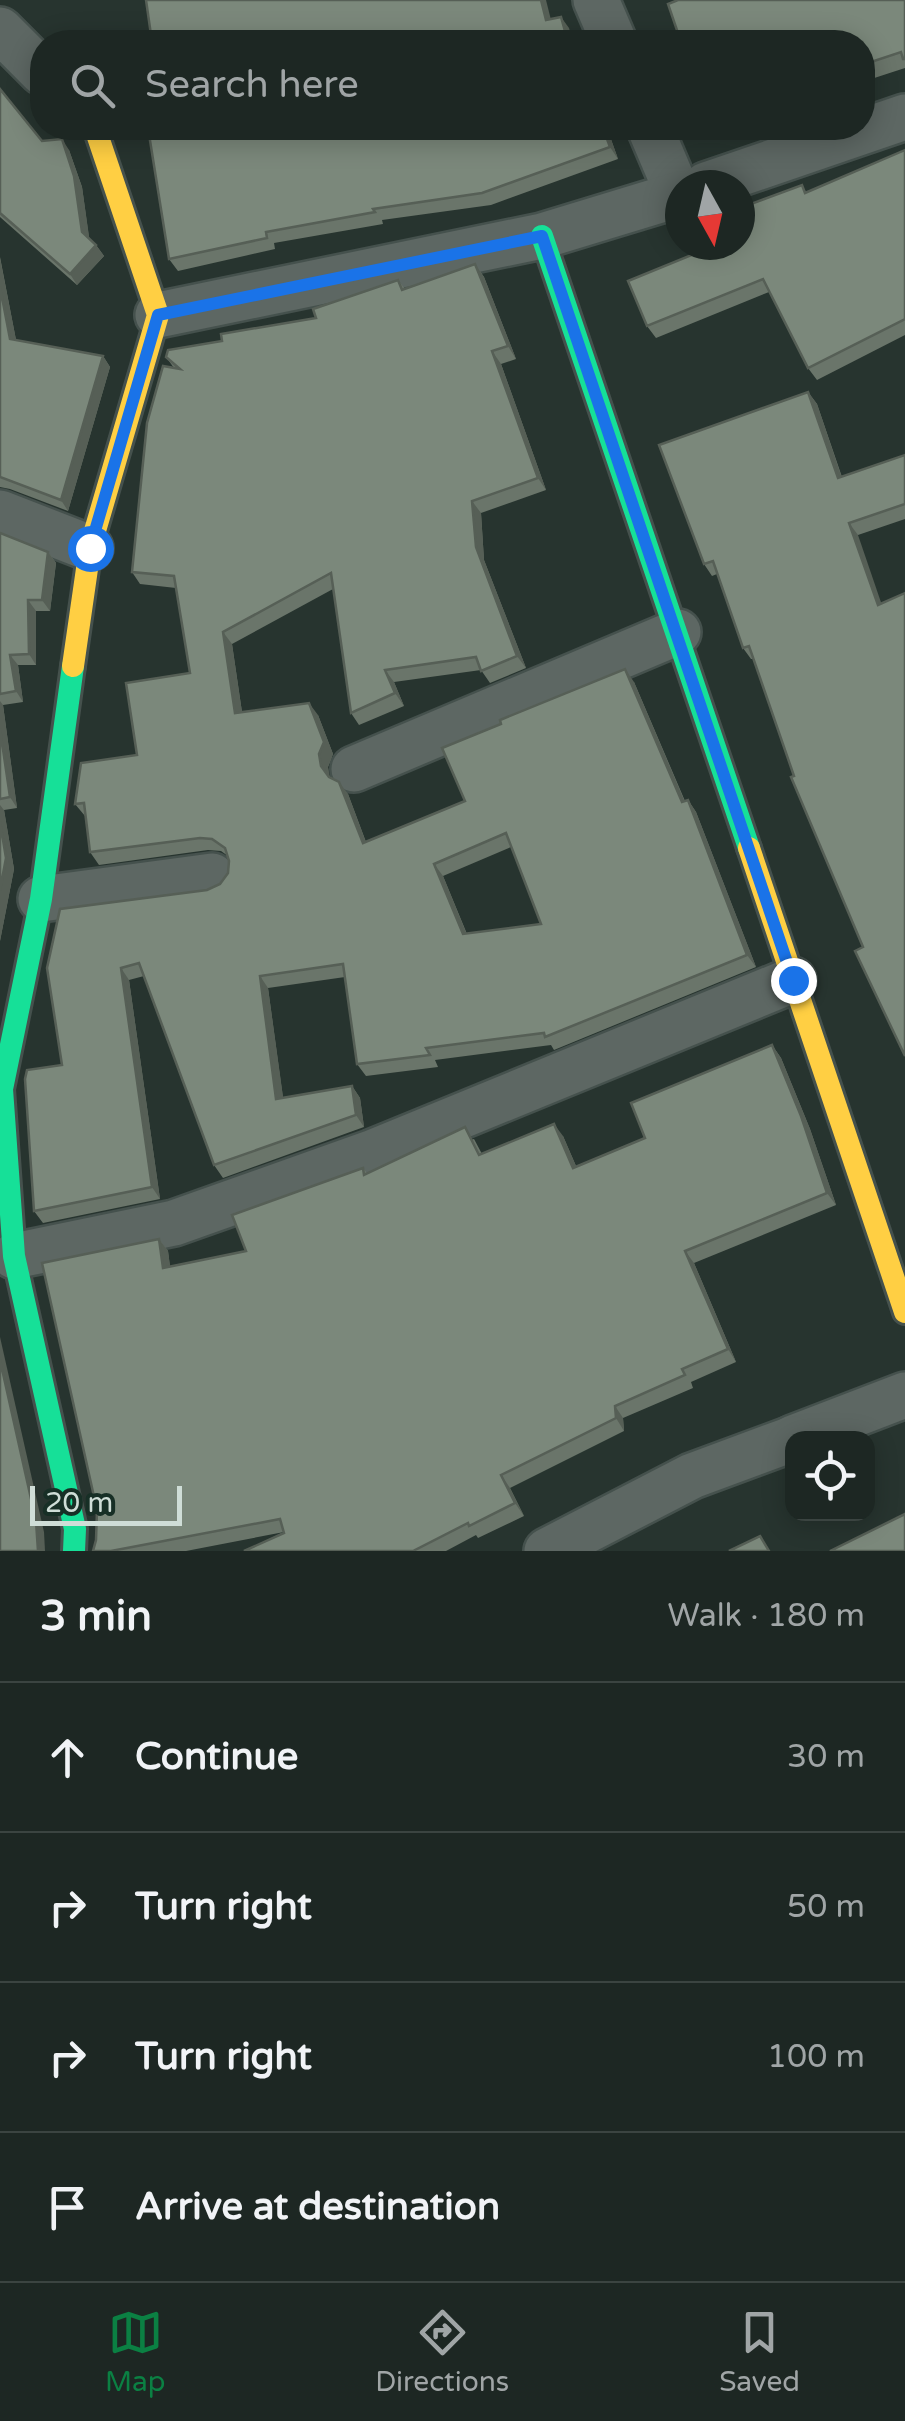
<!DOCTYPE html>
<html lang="en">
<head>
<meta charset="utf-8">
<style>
	:root { --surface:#1d2723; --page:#252f2b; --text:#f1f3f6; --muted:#a0a5a6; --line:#3b4441; --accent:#0b8043 }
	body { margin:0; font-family:"Varela Round",sans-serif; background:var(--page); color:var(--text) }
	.controls { position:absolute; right:30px; bottom:30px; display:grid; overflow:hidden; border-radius:20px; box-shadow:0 5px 25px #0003 }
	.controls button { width:90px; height:90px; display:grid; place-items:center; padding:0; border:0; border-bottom:2px solid var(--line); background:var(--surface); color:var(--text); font:50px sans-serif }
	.compass { position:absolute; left:665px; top:170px; width:90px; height:90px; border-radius:50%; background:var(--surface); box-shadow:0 5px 25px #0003; rotate:172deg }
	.scale { position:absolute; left:30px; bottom:25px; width:152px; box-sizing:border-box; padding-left:10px; border:5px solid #cfddd7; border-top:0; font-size:28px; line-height:35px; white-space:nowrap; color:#cfddd7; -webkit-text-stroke:8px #172f26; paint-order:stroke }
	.stop { position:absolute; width:30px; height:30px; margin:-22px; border:8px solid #1a73e8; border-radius:50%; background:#fff }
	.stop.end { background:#1a73e8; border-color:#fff; box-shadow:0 2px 10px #0008 }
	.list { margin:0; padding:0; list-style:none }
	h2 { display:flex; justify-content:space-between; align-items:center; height:130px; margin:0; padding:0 40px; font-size:42px }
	h2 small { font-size:32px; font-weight:400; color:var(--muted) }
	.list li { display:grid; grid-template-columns:65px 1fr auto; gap:30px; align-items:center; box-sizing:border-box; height:150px; padding:0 40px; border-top:2px solid var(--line) }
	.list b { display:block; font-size:38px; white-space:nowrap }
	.list em { font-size:32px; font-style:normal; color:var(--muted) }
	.icon { flex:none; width:55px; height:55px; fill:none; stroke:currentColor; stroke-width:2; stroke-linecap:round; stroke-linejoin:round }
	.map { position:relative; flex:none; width:905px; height:1551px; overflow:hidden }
	.search { position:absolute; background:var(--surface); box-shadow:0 5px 25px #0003; left:30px; right:30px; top:30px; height:110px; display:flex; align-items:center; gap:25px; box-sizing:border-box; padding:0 35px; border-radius:40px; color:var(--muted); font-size:38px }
	.sheet { height:730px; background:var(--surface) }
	nav { display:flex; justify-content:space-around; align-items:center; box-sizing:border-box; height:140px; border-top:2px solid var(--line); background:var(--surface); font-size:28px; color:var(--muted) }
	nav a { display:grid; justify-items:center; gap:5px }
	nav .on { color:var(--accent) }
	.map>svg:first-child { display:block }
</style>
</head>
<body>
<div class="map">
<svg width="905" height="1551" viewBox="0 0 905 1551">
	<rect width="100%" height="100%" fill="#27342f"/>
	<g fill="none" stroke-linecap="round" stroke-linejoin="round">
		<g stroke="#45514d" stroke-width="50">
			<g id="street">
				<path d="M 596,0 L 614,42"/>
				<path d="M 0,30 L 42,72"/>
				<path d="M 650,128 L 678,194"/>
				<path d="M 706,185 L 905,117"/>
				<path d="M 158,315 L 542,236 L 680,194"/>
				<path d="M 0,513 L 90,548"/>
				<path d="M 354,769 L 678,632"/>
				<path d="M 41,899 L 212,876"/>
				<path d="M 14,1256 L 174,1223 L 371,1153 L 793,980"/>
				<path d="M 793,1438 L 905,1395"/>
				<path d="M 547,1551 L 692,1476 L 792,1439"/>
			</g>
		</g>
		<g stroke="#45514d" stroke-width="28">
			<g id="fast">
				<path d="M 542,236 L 749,848"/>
				<path d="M 73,666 L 41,899 L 2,1089 L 14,1256 L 75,1529 L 74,1551"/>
			</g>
		</g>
		<g stroke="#45514d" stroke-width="28">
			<g id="slow">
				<path d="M 73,666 L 90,548 L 158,315 L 95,128"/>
				<path d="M 749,848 L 905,1312"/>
			</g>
		</g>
		<use href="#street" stroke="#5d6763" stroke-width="45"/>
		<use href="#fast" stroke="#16e098" stroke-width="22"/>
		<use href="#slow" stroke="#ffcf43" stroke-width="22"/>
	</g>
	<g fill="#6a756a" fill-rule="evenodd">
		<path d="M 905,0 L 905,68 L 862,82 L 862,42 Z"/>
		<path d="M 0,89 L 42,141 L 69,150 L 82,187 L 89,238 L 96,245 L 104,256 L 77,285 L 0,217 Z"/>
		<path d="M 607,128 L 618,159 L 491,205 L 382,220 L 383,224 L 274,243 L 275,249 L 178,271 L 169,259 Z"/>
		<path d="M 905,150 L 905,335 L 817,380 L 808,368 L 769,292 L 656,338 L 647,326 L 745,233 L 802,185 L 806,192 Z"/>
		<path d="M 0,257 L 16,340 L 103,356 L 110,367 L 68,511 L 10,489 L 0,487 Z"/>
		<path d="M 475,264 L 484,277 L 516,359 L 501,364 L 546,490 L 481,513 L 484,560 L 526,668 L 490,683 L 481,670 L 394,682 L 404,706 L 359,725 L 351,713 L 333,589 L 232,644 L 242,712 L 318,715 L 333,754 L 328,767 L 329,777 L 348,794 L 366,842 L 465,801 L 634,682 L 685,801 L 688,800 L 696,812 L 756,967 L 554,1050 L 551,1045 L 435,1060 L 438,1067 L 366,1076 L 357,1064 L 345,977 L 268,988 L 283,1098 L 352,1086 L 360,1098 L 364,1127 L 223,1178 L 214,1165 L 144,976 L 129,980 L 160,1199 L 43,1223 L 34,1211 L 62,1065 L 47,968 L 220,884 L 228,873 L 229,861 L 228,856 L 221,851 L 208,850 L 99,865 L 90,852 L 85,816 L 75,804 L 137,755 L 190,673 L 176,588 L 140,584 L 132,572 L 174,368 L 166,357 L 316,318 L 398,280 L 405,289 ZM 511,847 L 541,924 L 467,934 L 443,876 Z"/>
		<path d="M 808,392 L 817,404 L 842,477 L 905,455 L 905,519 L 858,535 L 863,947 L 794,776 L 753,659 L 751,659 L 743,648 L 717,574 L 712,576 L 704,564 Z"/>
		<path d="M 0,533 L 48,552 L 56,563 L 50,611 L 36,611 L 36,665 L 18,665 L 23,702 L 3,705 L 17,808 L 4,810 L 14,869 L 0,941 Z"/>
		<path d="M 772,1045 L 781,1058 L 810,1129 L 836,1205 L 694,1263 L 736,1362 L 691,1382 L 693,1388 L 623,1418 L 624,1431 L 510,1488 L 524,1516 L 478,1538 L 476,1535 L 446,1551 L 244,1551 L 284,1532 L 186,1551 L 93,1551 L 159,1239 L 168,1251 L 170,1267 L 246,1251 L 363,1168 L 367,1173 L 474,1139 L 482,1154 L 563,1136 L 576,1166 L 645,1138 Z"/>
	</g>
	<g fill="#565f56">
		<path d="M 541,0 L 546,0 L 554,32 L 546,20 Z"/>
		<path d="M 561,17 L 569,28 L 573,42 L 568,42 Z"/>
		<path d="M 603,128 L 607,128 L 618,159 L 610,147 Z"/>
		<path d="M 62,139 L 69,150 L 82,187 L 90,243 L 82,232 Z"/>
		<path d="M 96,245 L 104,256 L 77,285 L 70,274 Z"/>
		<path d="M 0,258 L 18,350 L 10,339 L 0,287 Z"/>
		<path d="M 475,264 L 484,277 L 516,359 L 508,346 Z"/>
		<path d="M 492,351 L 501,364 L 546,490 L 538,478 Z"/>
		<path d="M 103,356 L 110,367 L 68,511 L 61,500 Z"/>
		<path d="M 808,392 L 817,404 L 846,490 L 838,478 Z"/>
		<path d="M 472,501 L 481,513 L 484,560 L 526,668 L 517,656 L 476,547 Z"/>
		<path d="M 849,523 L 858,535 L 886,617 L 878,605 Z"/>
		<path d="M 48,552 L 56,563 L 50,611 L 42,600 Z"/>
		<path d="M 28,600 L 36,611 L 36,665 L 29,654 Z"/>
		<path d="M 223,632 L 232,644 L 244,726 L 235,713 Z"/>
		<path d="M 10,655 L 18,665 L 23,702 L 16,691 Z"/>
		<path d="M 625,669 L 634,682 L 690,814 L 682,802 Z"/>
		<path d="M 385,670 L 394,682 L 404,706 L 395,693 Z"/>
		<path d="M 0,701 L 3,705 L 17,808 L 10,797 L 0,729 Z"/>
		<path d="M 309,703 L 318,715 L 333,754 L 328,767 L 330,778 L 321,766 Z"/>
		<path d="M 339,782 L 348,794 L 371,856 L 363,843 Z"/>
		<path d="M 688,800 L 696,812 L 756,967 L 747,955 Z"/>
		<path d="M 0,805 L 4,810 L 14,869 L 0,941 Z"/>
		<path d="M 434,864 L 443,876 L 472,947 L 463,934 Z"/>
		<path d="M 121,968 L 129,980 L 160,1199 L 152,1187 Z"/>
		<path d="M 260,976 L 268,988 L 285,1111 L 276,1099 Z"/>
		<path d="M 772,1045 L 781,1058 L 810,1129 L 836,1205 L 827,1193 Z"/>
		<path d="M 352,1086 L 360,1098 L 364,1127 L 356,1115 Z"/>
		<path d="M 554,1124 L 563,1136 L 582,1180 L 573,1168 Z"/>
		<path d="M 159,1239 L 168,1251 L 172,1281 L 163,1268 Z"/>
		<path d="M 685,1251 L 694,1263 L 736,1362 L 728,1349 Z"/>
		<path d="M 0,1337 L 44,1532 L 45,1551 L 38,1551 L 0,1360 Z"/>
		<path d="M 615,1406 L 623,1418 L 624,1431 L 616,1418 Z"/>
		<path d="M 501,1475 L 510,1488 L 524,1516 L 515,1503 Z"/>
	</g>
	<g fill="#7b887b" stroke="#565f56" stroke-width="2.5" fill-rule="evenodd">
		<path d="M 146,0 L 541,0 L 546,20 L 561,17 L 568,42 L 152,42 Z"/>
		<path d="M 678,0 L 905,0 L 905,59 L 903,59 L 901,52 L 862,65 L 862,42 L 681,42 L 668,4 Z"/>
		<path d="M 0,89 L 42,141 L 62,139 L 74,176 L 82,232 L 96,245 L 70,274 L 0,213 Z"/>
		<path d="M 148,128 L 603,128 L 610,147 L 482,193 L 373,209 L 375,212 L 266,232 L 267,238 L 169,259 Z"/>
		<path d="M 905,150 L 905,319 L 808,368 L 763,279 L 647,326 L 628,281 L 716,245 L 740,245 L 740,235 L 745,233 L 740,219 L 740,208 L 802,185 L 805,193 Z"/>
		<path d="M 475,264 L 508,346 L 492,351 L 538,478 L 472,501 L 476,547 L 517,656 L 481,671 L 476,657 L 385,670 L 395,693 L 351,713 L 331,573 L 223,632 L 235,713 L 309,703 L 324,742 L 319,754 L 321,766 L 329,777 L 339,782 L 363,843 L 465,801 L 442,748 L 501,724 L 500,720 L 625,669 L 682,802 L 688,800 L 747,955 L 545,1037 L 544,1033 L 426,1048 L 430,1055 L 357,1064 L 343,964 L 260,976 L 276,1099 L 352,1086 L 356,1115 L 214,1165 L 139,963 L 121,968 L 152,1187 L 34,1211 L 25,1079 L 27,1070 L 62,1065 L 47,968 L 60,909 L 207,890 L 220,884 L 228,873 L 229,861 L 225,848 L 212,839 L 200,838 L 90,852 L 84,803 L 75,804 L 81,763 L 137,755 L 126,683 L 190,673 L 174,576 L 132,572 L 147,423 L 163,366 L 180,369 L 166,357 L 168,350 L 222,341 L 221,334 L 316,318 L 313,309 L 398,280 L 402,290 ZM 506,833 L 541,924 L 463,934 L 434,864 Z"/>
		<path d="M 0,287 L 10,339 L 103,356 L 61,500 L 0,477 Z"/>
		<path d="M 808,392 L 838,478 L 905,455 L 905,504 L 849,523 L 878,605 L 905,593 L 905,1056 L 855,951 L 863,947 L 791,777 L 794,776 L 749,646 L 743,648 L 713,561 L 704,564 L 659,445 Z"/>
		<path d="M 0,533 L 48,552 L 42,600 L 28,600 L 29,654 L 10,655 L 16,691 L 0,694 Z"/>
		<path d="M 0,729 L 10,797 L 0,799 Z"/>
		<path d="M 0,822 L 6,858 L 0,890 Z"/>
		<path d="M 772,1045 L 801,1116 L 827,1193 L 685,1251 L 728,1349 L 682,1369 L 685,1375 L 615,1406 L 616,1418 L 501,1475 L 515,1503 L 469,1526 L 468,1523 L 413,1551 L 244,1551 L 284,1533 L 280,1519 L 111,1551 L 93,1551 L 96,1540 L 97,1510 L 42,1263 L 159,1239 L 163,1268 L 246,1251 L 232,1215 L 363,1168 L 364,1175 L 465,1127 L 479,1155 L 554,1124 L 573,1168 L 645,1138 L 631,1103 Z"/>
		<path d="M 0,1360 L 36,1521 L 38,1551 L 0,1551 Z"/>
		<path d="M 905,1514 L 905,1551 L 830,1551 Z"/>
		<path d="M 760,1536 L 769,1551 L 729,1551 Z"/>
	</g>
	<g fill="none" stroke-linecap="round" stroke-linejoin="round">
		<path stroke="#1a73e8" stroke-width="12" d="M 90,548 L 158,315 L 542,236 L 793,980"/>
	</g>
</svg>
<div class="controls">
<button><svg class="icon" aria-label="locate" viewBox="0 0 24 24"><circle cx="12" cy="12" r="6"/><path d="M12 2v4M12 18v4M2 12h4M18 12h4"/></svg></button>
</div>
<svg class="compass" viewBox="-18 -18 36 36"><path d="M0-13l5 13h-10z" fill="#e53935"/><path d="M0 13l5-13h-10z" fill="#a0a5a6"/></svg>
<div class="scale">20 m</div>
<div class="stop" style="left:90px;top:548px"></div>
<div class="stop end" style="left:793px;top:980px"></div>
<div class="search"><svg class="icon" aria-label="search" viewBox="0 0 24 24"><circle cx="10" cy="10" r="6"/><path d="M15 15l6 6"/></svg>Search here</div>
</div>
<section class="sheet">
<h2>3 min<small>Walk · 180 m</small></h2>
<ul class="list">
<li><svg class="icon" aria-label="ahead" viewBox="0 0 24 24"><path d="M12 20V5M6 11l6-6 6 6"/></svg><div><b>Continue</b></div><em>30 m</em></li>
<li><svg class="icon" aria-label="right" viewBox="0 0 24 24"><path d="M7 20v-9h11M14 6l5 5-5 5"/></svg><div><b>Turn right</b></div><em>50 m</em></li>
<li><svg class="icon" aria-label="right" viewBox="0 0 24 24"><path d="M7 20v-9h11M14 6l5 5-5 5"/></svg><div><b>Turn right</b></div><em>100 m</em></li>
<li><svg class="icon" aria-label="arrive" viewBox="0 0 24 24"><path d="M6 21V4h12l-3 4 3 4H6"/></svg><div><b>Arrive at destination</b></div></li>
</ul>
</section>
<nav>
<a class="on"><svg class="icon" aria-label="map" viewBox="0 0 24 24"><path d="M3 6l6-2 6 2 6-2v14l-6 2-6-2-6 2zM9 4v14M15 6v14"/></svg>Map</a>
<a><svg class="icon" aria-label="directions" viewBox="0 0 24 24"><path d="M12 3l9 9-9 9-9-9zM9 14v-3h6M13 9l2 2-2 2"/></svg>Directions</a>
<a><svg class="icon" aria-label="saved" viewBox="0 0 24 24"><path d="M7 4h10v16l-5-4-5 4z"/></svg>Saved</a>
</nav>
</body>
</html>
